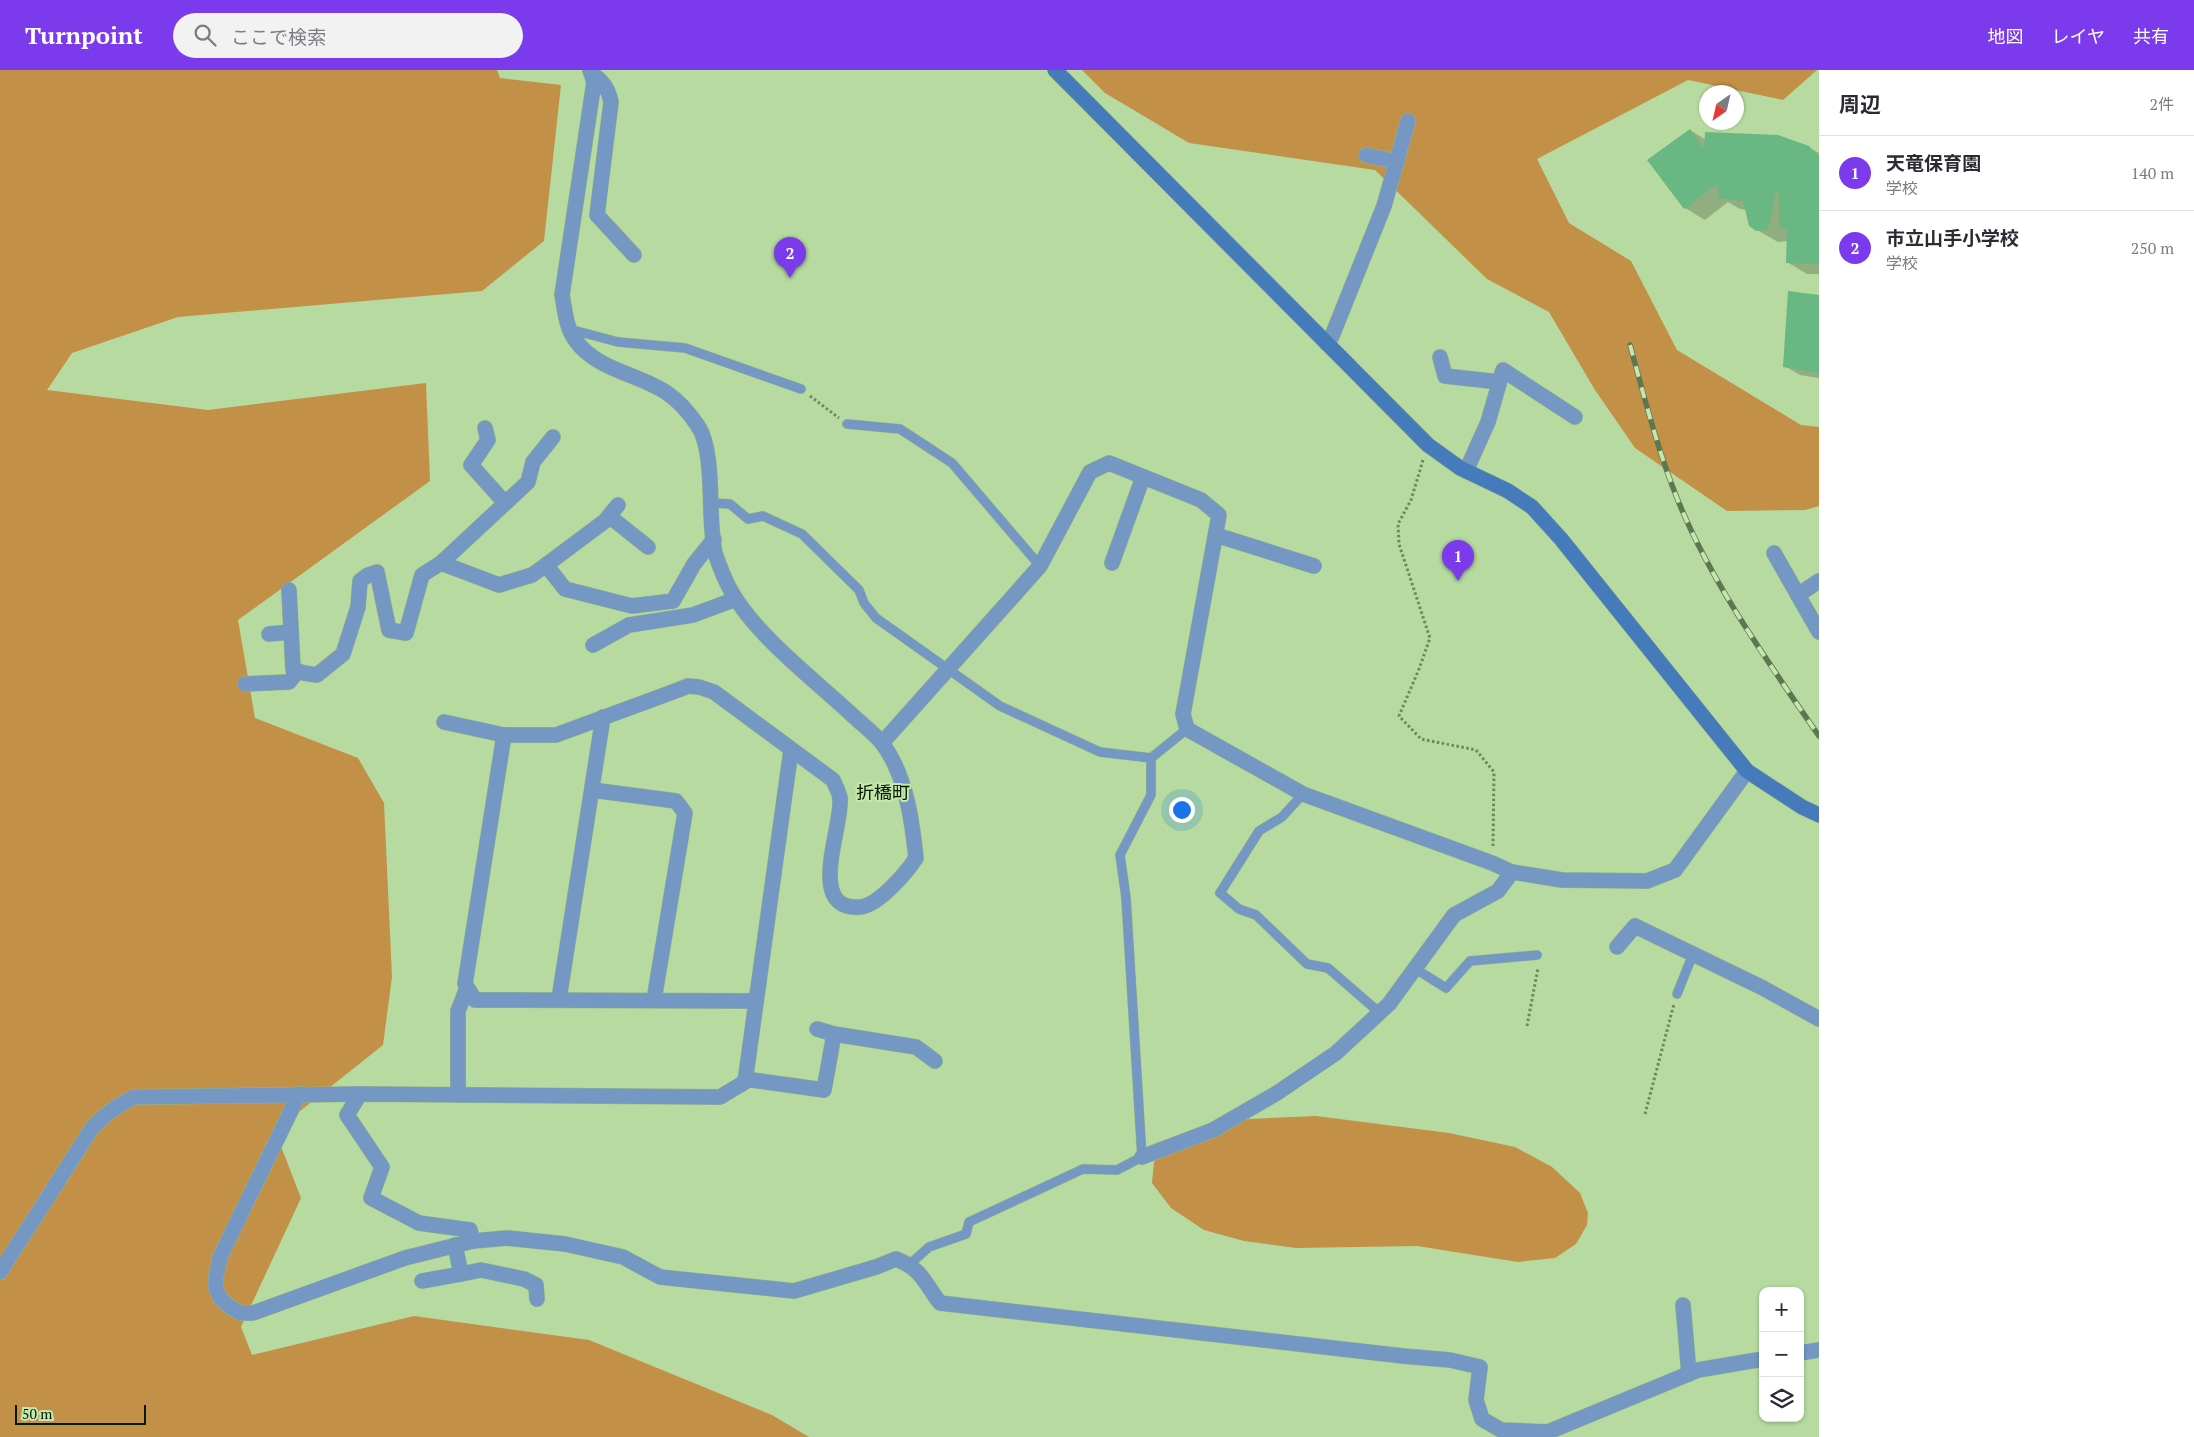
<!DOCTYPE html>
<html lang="ja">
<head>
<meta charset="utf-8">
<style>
	:root { --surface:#fff; --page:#f2f2f3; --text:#2b2b33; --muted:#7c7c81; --line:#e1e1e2; --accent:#7c3aed }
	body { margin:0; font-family:"PT Serif","Noto Sans JP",serif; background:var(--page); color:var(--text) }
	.controls { position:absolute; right:15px; bottom:15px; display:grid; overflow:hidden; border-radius:10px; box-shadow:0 1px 4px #0004 }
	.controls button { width:45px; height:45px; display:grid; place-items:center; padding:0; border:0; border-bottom:1px solid var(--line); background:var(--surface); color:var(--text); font:25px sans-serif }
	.compass { position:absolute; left:1699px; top:15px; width:45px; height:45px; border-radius:50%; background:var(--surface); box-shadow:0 1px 4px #0004; rotate:214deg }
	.scale { position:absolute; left:15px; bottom:12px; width:131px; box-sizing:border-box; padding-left:5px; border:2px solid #091603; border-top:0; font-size:14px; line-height:18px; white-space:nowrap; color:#091603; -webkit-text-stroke:4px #c3e7ad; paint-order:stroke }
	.you { position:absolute; left:1181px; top:739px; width:18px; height:18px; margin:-12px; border:4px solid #fff; border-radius:50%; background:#1a73e8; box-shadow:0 0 0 8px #1a73e833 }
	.badge { display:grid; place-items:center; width:32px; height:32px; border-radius:50%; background:var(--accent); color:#fff; font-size:16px; font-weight:700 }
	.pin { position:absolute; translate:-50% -41px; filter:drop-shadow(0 1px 2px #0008) }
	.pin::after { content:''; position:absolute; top:26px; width:18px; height:15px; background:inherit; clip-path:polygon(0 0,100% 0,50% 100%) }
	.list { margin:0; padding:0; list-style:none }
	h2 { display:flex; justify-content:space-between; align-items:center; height:65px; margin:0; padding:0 20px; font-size:21px }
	h2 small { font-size:16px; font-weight:400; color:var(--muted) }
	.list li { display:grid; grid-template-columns:32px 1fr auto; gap:15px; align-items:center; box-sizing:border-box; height:75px; padding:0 20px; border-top:1px solid var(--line) }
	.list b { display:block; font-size:19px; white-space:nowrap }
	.list p { margin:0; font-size:16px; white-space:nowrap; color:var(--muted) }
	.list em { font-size:16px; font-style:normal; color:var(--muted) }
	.icon { flex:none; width:28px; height:28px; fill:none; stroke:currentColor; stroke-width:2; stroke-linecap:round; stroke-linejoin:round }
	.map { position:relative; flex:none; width:1819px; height:1367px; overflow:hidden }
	header { display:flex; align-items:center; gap:30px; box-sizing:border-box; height:70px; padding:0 25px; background:var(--accent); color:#fff }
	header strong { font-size:24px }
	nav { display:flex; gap:28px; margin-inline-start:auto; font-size:18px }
	.search { width:350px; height:45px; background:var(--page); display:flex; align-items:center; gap:12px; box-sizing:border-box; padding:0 18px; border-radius:28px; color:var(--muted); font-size:19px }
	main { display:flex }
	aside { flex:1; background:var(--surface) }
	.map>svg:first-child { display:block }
</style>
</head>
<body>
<header>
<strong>Turnpoint</strong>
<div class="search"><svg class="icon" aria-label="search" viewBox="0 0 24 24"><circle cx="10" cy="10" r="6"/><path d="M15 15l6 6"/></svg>ここで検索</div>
<nav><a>地図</a><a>レイヤ</a><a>共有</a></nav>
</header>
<main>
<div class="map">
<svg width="1819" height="1367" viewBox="0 0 1819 1367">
	<rect width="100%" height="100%" fill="#b6daa0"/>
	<g fill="#c39048">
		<path d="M 0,0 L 497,0 L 500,8 L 561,15 L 544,171 L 482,221 L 178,247 L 72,283 L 47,320 L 208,340 L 426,313 L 430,411 L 238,550 L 255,648 L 358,688 L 384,733 L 392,907 L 383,975 L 275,1061 L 301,1128 L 241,1257 L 252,1285 L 414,1246 L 589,1270 L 772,1345 L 809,1367 L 0,1367 Z"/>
		<path d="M 1082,0 L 1817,0 L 1783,30 L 1688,10 L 1537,89 L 1569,153 L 1631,191 L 1677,280 L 1801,355 L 1819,357 L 1819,436 L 1805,440 L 1727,441 L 1635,378 L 1595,320 L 1549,242 L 1487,209 L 1375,100 L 1189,73 L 1105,23 Z"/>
		<path d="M 1316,1046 L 1449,1063 L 1515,1077 L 1552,1097 L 1580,1123 L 1588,1143 L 1587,1155 L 1576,1174 L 1555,1188 L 1518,1192 L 1417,1176 L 1296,1178 L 1244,1171 L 1204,1160 L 1171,1138 L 1152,1113 L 1154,1092 L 1167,1073 L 1199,1058 L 1249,1049 Z"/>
	</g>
	<g fill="#0003">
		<path d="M 1690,60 L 1706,70 L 1808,77 L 1819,83 L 1819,204 L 1807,204 L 1787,192 L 1788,171 L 1778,172 L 1757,160 L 1747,140 L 1740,139 L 1728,132 L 1705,150 L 1685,138 Z"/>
		<path d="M 1819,226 L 1819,308 L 1800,305 L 1785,296 Z"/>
	</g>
	<g fill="#69b783">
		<path d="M 1690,59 L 1704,79 L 1705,62 L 1778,65 L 1809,76 L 1819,87 L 1819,194 L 1786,193 L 1787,160 L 1779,158 L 1779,123 L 1775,123 L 1771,150 L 1767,160 L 1756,161 L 1749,156 L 1743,131 L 1719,128 L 1718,113 L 1684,139 L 1647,90 Z"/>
		<path d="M 1788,221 L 1819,225 L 1819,303 L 1783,297 Z"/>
	</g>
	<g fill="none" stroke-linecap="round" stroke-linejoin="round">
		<g stroke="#97b784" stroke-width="10">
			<g id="lane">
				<path d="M 569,259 L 618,272 L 685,278 L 801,319"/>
				<path d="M 847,354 L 900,359 L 952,393 L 1040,496"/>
				<path d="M 711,433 L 730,434 L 748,449 L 763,446 L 802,464 L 859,520 L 864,533 L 876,548 L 1000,636 L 1100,682 L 1151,688 L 1187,659"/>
				<path d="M 1303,724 L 1282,747 L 1259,761 L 1220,823 L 1239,839 L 1256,845 L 1307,894 L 1328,898 L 1381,944"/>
				<path d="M 1414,898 L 1446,918 L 1470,891 L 1537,885"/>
				<path d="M 1677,924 L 1693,884"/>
				<path d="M 910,1194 L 929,1177 L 966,1164 L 969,1152 L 1083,1099 L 1117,1100 L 1142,1087 L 1126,828 L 1120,785 L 1151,725 L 1151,688"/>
			</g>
		</g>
		<g stroke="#97b784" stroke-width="16">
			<g id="street">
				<path d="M 590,0 L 594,12 L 562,225 C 565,240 566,259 576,271 C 597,300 639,304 667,323 C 679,331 690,344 698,356 C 716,383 707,450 715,483 C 719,495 725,510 731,521 C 756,565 811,607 849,642 C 859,652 873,662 882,673 C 906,705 912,750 916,788 C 907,802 878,836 860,837 C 805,841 843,757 840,728 C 839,722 835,715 833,710 L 714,622 L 699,617 L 688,616 L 678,620 L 556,665 L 504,665 L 465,914 L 475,930 L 756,931"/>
				<path d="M 591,3 C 603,11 608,18 611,32 L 597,145 L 634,185"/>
				<path d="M 1366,85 L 1397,92"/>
				<path d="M 1327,274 L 1332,266 L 1384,136 L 1408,51"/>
				<path d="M 1440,287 L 1445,306 L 1499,312"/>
				<path d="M 485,358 L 488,370 L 471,395 L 505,433"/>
				<path d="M 1466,401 L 1488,352 L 1503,300 L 1575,347"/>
				<path d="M 618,435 L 605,451 L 546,495 L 565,519 L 632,536 L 673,531 L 694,494 L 714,469"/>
				<path d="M 609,446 L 648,477"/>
				<path d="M 1216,465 L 1314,496"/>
				<path d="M 1774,483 L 1819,562"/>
				<path d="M 1112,493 L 1143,407"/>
				<path d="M 546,495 L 532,505 L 499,515 L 441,493 L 528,412 L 533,392 L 553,367"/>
				<path d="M 289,520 L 293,599 L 304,603 L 317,605 L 343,584 L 358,537 L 360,511 L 368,505 L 377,502 L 389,560 L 406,563 L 422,505 L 441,493"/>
				<path d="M 1798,525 L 1819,511"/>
				<path d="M 269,564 L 291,562"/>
				<path d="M 593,575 L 629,555 L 693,545 L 736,529"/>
				<path d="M 245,614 L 289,612 L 298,601"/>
				<path d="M 444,652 L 504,665"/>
				<path d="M 882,673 L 1040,496 L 1090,402 L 1109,393 L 1201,430 L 1219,445 L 1183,644 L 1187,659 L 1303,724 L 1492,793 L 1512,802 L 1562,810 L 1647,811 L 1675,800 L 1747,701"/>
				<path d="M 592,720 L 676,731 L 685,743 L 654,930"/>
				<path d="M 1617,877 L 1635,856 L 1761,917 L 1819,949"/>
				<path d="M 559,929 L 603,647"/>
				<path d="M 817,959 L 834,964 L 916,977 L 935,991"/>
				<path d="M 745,1009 L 824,1020 L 834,964"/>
				<path d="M 299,1024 L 220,1187 L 216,1207 L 216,1219 L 221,1229 L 230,1237 L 241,1243 L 253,1243 L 405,1188 L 473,1171 L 507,1168 L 565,1174 L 623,1187 L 660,1207 L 794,1221 L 876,1197 L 896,1189 C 922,1199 924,1212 940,1233 L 1403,1286 L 1450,1290 L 1480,1297 L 1476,1330 L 1482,1349 L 1501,1360 L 1548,1362 L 1698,1300 L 1763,1289"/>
				<path d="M 458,1025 L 458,941 L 467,918"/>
				<path d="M 1142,1087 L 1213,1060 L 1277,1023 L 1336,983 L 1389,934 L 1454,845 L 1498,821 L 1512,802"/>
				<path d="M 473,1171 L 470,1160 L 419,1153 L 371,1128 L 382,1097 L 347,1045 L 360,1024 L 720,1027 L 745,1012 L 791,680"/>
				<path d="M 0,1202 L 92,1058 C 105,1044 117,1035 134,1027 L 360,1024"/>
				<path d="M 461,1204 L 481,1200 L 524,1209 L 536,1215 L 537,1229"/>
				<path d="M 422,1211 L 461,1204 L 455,1175"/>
				<path d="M 1683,1235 L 1689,1304"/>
				<path d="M 1800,1283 L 1819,1280"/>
			</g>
		</g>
		<g stroke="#97b784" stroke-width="16">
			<path id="secondary" d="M 1055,0 L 1428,375 L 1460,398 L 1508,421 L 1532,437 L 1561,469 L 1747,701 L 1802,737 L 1819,745"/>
		</g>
		<g stroke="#6d885e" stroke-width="3" stroke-dasharray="2.5 2.5" stroke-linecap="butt">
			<path d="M 810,326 L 839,348"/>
			<path d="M 1423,390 L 1411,430 L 1398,454 L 1399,474 L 1430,568 L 1419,599 L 1399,646 L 1421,669 L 1476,680 L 1494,702 L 1493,776"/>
			<path d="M 1527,956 L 1538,898"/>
			<path d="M 1645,1044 L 1674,934"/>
		</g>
		<use href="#lane" stroke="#7497c3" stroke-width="9"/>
		<use href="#street" stroke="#7497c3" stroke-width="15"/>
		<use href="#secondary" stroke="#457bbb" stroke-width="15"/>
		<g stroke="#5e7750" stroke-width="5.5">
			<path id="rail" d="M 1630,275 C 1644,326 1657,378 1677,428 C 1710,511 1768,592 1819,666"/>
		</g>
		<use href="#rail" stroke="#c3e7ad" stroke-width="4" stroke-dasharray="11" stroke-linecap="butt"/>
	</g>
	<g text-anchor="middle" stroke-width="4" stroke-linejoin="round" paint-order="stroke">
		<g font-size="18" fill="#091603" stroke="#c3e7ad">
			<text x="883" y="729">折橋町</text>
		</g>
	</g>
</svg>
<div class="controls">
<button>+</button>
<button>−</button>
<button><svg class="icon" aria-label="layers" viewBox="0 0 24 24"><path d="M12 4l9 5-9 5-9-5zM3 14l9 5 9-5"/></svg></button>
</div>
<svg class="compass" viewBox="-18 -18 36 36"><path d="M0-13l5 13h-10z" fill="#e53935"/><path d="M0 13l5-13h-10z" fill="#7c7c81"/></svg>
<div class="scale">50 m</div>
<div class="you"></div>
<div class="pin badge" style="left:1458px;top:511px">1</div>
<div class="pin badge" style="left:790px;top:208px">2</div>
</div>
<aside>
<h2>周辺<small>2件</small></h2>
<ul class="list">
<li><span class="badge">1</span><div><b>天竜保育園</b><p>学校</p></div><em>140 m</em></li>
<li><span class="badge">2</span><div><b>市立山手小学校</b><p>学校</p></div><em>250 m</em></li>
</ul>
</aside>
</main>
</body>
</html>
